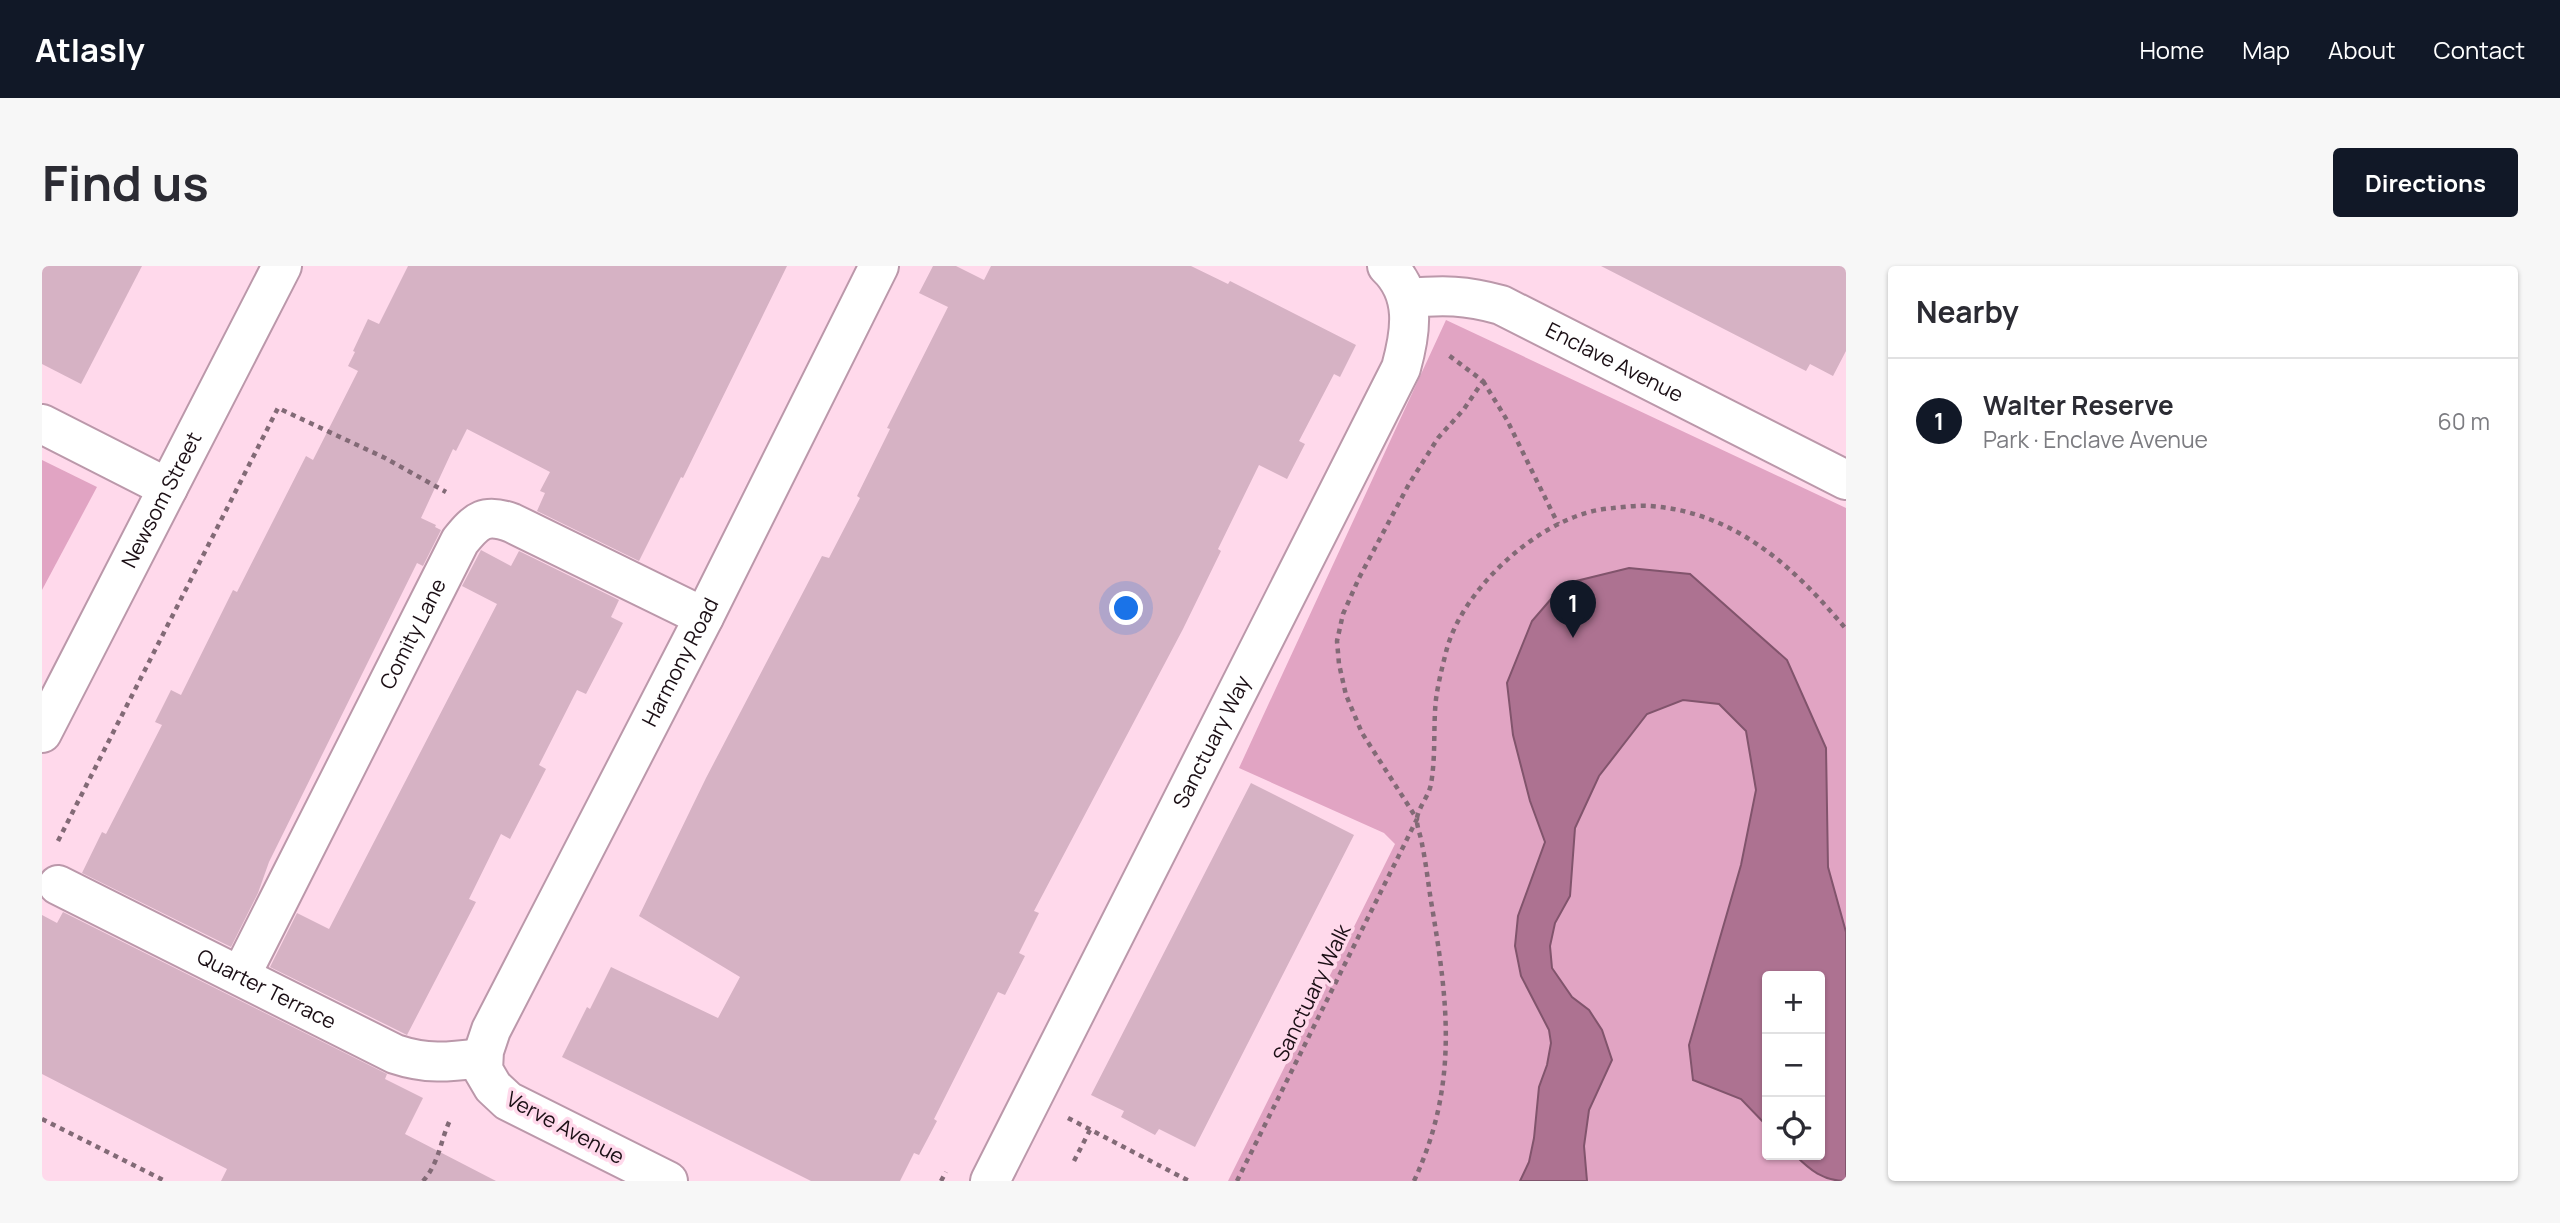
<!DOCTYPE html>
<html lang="en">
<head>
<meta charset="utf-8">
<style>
	:root { --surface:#fff; --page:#f7f7f7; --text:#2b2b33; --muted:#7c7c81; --line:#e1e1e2; --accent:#111827 }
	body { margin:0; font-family:Manrope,sans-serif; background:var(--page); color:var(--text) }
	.controls { position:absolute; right:21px; bottom:21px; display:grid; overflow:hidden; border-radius:7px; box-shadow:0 2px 5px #0004 }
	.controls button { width:63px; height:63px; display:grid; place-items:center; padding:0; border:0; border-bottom:2px solid var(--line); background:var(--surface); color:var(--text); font:35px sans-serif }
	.you { position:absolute; left:1085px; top:343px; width:24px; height:24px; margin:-18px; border:5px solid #fff; border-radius:50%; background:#1a73e8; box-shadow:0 0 0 10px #1a73e833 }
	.badge { display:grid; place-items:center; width:46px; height:46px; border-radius:50%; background:var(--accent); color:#fff; font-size:23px; font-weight:700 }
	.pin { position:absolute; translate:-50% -58px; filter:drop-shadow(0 2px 4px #0008) }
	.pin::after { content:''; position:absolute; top:37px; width:24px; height:21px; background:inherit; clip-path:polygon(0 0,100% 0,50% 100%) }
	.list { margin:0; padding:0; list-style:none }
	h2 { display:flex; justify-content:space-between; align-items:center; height:91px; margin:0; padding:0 28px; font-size:30px }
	h2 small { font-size:23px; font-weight:400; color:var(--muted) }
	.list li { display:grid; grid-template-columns:46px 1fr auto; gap:21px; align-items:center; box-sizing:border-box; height:126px; padding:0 28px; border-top:2px solid var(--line) }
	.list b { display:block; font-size:26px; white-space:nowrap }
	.list p { margin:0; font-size:23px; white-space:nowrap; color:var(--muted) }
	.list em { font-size:23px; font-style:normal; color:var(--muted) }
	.icon { flex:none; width:38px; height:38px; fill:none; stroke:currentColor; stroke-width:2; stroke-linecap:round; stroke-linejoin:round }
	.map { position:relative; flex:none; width:1804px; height:915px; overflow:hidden; border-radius:7px }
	header { display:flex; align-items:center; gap:42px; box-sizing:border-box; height:98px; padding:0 35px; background:var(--accent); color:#fff }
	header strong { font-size:33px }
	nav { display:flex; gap:38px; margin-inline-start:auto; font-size:24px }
	.intro { display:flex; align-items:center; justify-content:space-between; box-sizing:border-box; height:168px; padding:0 42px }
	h1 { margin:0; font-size:49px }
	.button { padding:18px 32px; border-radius:7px; background:var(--accent); color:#fff; font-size:24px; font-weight:700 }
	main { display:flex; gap:42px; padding:0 42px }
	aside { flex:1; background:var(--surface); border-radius:7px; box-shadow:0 2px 5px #0004 }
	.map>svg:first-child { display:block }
</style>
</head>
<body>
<header>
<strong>Atlasly</strong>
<nav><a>Home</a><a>Map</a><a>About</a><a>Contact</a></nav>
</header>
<div class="intro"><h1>Find us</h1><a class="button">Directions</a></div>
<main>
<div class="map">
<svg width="1804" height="915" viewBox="0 0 1804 915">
	<rect width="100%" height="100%" fill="#ffd9eb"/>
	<g fill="#e1a4c3" fill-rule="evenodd">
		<path d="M 1404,54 L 1804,242 L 1804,915 L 1186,915 L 1353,578 L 1342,567 L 1197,502 ZM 1725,710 L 1778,710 L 1778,889 L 1725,889 Z"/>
		<path d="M 0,194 L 55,221 L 0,324 Z"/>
	</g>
	<path fill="#ad7291" stroke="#81546c" stroke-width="2" d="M 1587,302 L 1648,308 L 1745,394 L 1784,482 L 1786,601 L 1804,666 L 1804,915 C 1781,915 1768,904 1753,889 L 1778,889 L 1778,710 L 1725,710 L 1725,860 L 1699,833 L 1651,814 L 1647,779 L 1699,599 L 1714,524 L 1704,465 L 1677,438 L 1641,434 L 1605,448 L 1557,510 L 1533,562 L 1528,630 L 1513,657 L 1508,680 L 1510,702 L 1530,731 L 1547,744 L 1560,764 L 1570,794 L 1547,844 L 1542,880 L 1545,915 L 1478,915 L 1487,896 L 1492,872 L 1497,821 L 1505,799 L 1509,777 L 1507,764 L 1479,710 L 1473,680 L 1476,650 L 1503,576 L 1488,535 L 1471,469 L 1465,417 L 1490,355 L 1522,318 Z"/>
	<g fill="#d6b2c4">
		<path d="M 0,0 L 100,0 L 39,118 L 0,98 Z"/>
		<path d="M 366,0 L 745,0 L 641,212 L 639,211 L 597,295 L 495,245 L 503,227 L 498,225 L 508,206 L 425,163 L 414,185 L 411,183 L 379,252 L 394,259 L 393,261 L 399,264 L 381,300 L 375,297 L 227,596 L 216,627 L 189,681 L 40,607 L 60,566 L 64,568 L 120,459 L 113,456 L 129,424 L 139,429 L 191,324 L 195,326 L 264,190 L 271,194 L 316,105 L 306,100 L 313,86 L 311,85 L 326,53 L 337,58 Z"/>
		<path d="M 891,0 L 914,0 L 942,14 L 949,0 L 1149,0 L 1186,18 L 1188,15 L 1314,79 L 1298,111 L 1292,108 L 1257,175 L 1263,178 L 1245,213 L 1217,199 L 1176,283 L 1179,285 L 1141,363 L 992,645 L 997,647 L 977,687 L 983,690 L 963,729 L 956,726 L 892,853 L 895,855 L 877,889 L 872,887 L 858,915 L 769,915 L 520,791 L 545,741 L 548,743 L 569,701 L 676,752 L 698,711 L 597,650 L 664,512 L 780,290 L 787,292 L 818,232 L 815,230 L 848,163 L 845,162 L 906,41 L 877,27 Z"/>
		<path d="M 1559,0 L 1804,0 L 1804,85 L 1791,110 L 1768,98 L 1764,105 Z"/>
		<path d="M 439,284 L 469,300 L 477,285 L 577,334 L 569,351 L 581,357 L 544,428 L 535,424 L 497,499 L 504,503 L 468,573 L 459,568 L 427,633 L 434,636 L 365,769 L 228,701 L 255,647 L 287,663 L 455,338 L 420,320 Z"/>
		<path d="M 1209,517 L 1312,569 L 1153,881 L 1117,863 L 1113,869 L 1079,851 L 1082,845 L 1049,829 Z"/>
		<path d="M 21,646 L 345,808 L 343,813 L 381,832 L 363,868 L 454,915 L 179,915 L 185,903 L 0,808 L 0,649 L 15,657 Z"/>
	</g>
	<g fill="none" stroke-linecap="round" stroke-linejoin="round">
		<g stroke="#bb98aa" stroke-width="42">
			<g id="minor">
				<path id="s1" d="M 1365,32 C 1402,29 1423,29 1459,39 L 1804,214"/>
				<path d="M 0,158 L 126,222"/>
				<path id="s2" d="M 0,467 L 240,0"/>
				<path id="s3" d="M 16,619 L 353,788 C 386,799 407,796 441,792"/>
				<path id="s4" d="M 199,709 L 418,275 C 435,254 443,247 470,257 L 662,351"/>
				<path id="s5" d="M 626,915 L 466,835 L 451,821 L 441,804 L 442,785 L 449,764 L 662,351 L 837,0"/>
				<path id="s6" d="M 948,915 L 1359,102 C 1369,66 1375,28 1345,0"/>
			</g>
		</g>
		<g stroke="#826a76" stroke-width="4.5" stroke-dasharray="5 5" stroke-linecap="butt">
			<path d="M 1441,115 L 1465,154 L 1516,258"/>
			<path d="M 16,575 L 236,142 L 343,192 L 404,226"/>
			<path d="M 1026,852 L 1147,915"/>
			<path d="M 0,853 L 123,915"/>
			<path d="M 1032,895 L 1048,864"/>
			<path d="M 381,915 C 398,896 398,874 409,852"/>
			<path d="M 899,915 L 904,906"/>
			<path d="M 1195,915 L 1375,553 L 1320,467 L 1304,429 L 1297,398 L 1295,375 L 1301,348 L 1317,312 L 1367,218 L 1396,172 L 1422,143 L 1441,115 L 1405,88"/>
			<path d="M 1372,915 C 1417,818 1406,736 1389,635 C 1386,616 1384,597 1380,578 C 1379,570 1374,559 1375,552 C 1377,540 1387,530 1389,518 C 1394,489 1391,461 1394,433 C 1396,418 1400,402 1404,386 C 1420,321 1503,246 1571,242 C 1583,241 1596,239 1608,240 C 1693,246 1752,301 1804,363"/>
		</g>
		<use href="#minor" stroke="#fff" stroke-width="38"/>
	</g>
	<g text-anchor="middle" stroke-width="7" stroke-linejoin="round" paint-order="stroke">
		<g font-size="21" fill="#1b0f15" stroke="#ffd9eb">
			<text dy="7" stroke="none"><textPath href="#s1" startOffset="222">Enclave Avenue</textPath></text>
			<text dy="7" stroke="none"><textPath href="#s2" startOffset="262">Newsom Street</textPath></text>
			<text dy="7" stroke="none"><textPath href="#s4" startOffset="382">Comity Lane</textPath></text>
			<text dy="7" stroke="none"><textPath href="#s5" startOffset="674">Harmony Road</textPath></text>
			<text dy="7" stroke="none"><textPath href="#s6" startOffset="492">Sanctuary Way</textPath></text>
			<text dy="7" stroke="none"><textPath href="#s3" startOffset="233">Quarter Terrace</textPath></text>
			<text transform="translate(1270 727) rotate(-64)" y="7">Sanctuary Walk</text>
			<text transform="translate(523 862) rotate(28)" y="7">Verve Avenue</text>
		</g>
	</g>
</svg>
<div class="controls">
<button>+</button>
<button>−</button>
<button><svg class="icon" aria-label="locate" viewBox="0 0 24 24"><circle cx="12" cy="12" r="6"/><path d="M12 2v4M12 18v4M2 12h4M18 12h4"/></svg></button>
</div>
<div class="you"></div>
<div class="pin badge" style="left:1531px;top:372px">1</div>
</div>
<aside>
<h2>Nearby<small></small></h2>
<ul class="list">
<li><span class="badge">1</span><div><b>Walter Reserve</b><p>Park · Enclave Avenue</p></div><em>60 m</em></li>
</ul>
</aside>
</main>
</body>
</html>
